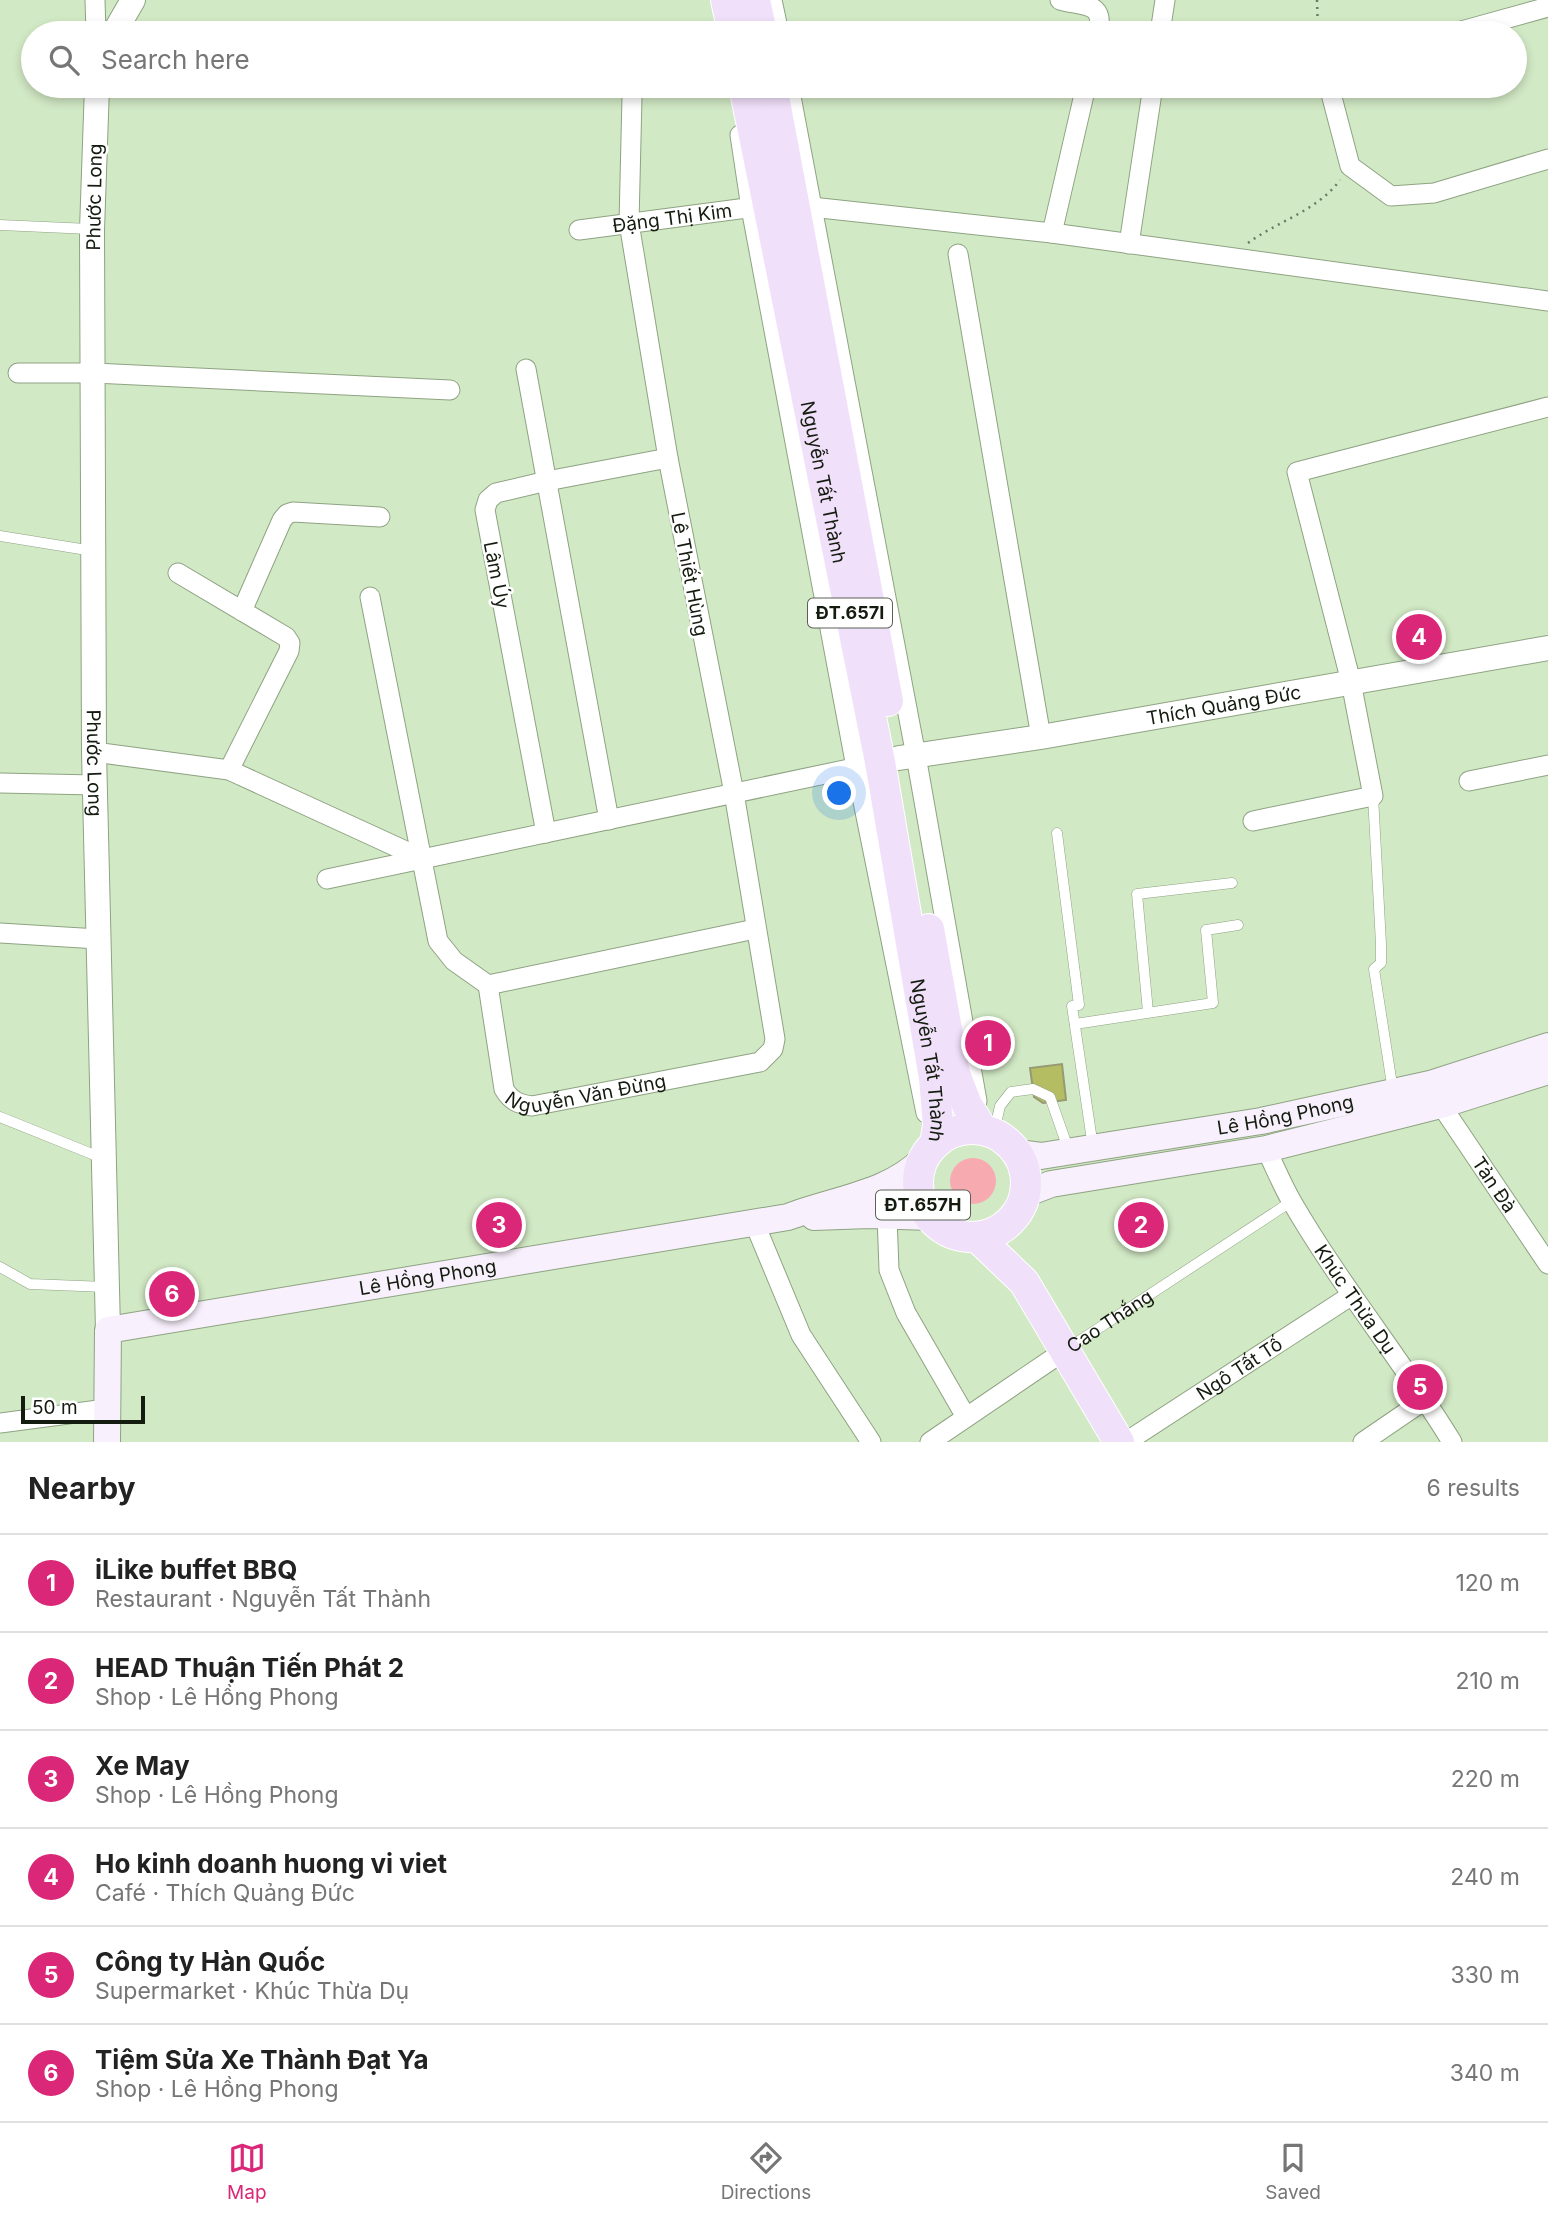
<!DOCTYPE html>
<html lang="en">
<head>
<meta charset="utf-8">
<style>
	:root { --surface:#fff; --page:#f6f6f6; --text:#222; --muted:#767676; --line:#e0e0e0; --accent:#db2777 }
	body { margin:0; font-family:Inter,sans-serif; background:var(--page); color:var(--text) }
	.scale { position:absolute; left:21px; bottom:18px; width:124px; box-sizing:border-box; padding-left:7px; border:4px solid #141c0f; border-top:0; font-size:19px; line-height:24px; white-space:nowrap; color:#141c0f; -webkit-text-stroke:5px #fff; paint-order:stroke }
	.you { position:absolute; left:840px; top:794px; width:24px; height:24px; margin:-18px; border:5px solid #fff; border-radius:50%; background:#1a73e8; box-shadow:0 0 0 10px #1a73e833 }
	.badge { display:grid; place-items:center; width:46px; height:46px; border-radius:50%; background:var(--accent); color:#fff; font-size:23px; font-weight:700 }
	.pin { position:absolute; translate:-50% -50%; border:4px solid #fff; box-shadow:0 2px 7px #0006 }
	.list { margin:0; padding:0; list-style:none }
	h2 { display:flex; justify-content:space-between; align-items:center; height:91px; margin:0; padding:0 28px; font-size:30px }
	h2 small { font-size:23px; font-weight:400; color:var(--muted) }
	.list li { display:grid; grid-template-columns:46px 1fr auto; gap:21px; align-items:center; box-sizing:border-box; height:98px; padding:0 28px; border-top:2px solid var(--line) }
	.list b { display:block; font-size:26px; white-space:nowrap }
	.list p { margin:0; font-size:23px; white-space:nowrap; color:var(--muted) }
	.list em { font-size:23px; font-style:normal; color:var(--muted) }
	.icon { flex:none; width:38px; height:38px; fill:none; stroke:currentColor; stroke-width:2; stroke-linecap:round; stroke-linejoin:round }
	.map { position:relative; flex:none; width:1548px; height:1442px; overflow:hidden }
	.search { position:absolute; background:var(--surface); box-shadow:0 4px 10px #0003; left:21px; right:21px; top:21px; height:77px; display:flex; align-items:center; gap:18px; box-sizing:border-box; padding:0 24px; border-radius:38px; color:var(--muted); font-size:26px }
	.sheet { height:679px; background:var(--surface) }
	nav { display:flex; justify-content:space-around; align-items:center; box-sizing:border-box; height:98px; border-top:2px solid var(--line); background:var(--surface); font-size:19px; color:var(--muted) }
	nav a { display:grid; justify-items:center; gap:4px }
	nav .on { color:var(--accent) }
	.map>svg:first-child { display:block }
</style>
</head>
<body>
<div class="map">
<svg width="1548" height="1442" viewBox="0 0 1548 1442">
	<rect width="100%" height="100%" fill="#d2e9c5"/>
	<circle fill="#f7abb1" cx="973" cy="1181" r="23"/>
	<path fill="#b4bd61" stroke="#959a74" stroke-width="2" d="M 1062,1064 L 1066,1100 L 1043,1103 L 1034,1097 L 1030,1068 Z"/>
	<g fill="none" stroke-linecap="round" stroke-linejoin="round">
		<g stroke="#8ea382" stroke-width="11">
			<g id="service">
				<path d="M 0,225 L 90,229"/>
				<path d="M 0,536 L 93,551"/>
				<path d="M 1373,796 L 1381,944 L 1381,963 L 1374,969 L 1393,1091"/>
				<path d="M 1057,833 L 1079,1005 L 1072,1006 L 1093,1147"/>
				<path d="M 1148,1012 L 1137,894 L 1232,883"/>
				<path d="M 1075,1024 L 1213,1003 L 1206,930 L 1238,925"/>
				<path d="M 0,1117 L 102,1158"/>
				<path d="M 994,1132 L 1000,1106 L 1011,1092 L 1033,1089 L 1050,1097 L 1069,1151"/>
				<path d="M 0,1267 L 30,1284 L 106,1287"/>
				<path id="s1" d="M 1067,1349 L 1292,1201"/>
			</g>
		</g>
		<g stroke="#8ea382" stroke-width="21">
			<g id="minor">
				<path d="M 95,0 L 96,33"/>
				<path d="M 772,0 L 779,33"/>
				<path d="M 1060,0 C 1086,7 1105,2 1098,33"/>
				<path d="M 1160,33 L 1165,0"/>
				<path d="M 1454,33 L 1548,7"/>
				<path d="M 789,86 L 916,756 L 977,1101"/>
				<path d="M 1329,86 L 1350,166 L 1391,196 L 1434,193 L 1548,159"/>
				<path d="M 740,135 L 751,208 L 856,767 L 926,1113"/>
				<path d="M 802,206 L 1052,233 L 1548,301"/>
				<path id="s2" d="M 579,230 L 762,206"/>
				<path d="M 1052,233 L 1086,86"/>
				<path d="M 1129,244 L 1153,86"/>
				<path d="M 958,254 L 1041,737"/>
				<path d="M 526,369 L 609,820"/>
				<path d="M 18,373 L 94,373 L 450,390"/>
				<path d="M 178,573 L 286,637 L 290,643 L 289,651 L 229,770"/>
				<path d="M 370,597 L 438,941 L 454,961 L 488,985 L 755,929"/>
				<path d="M 242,611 L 282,520 L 287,514 L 293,512 L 380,517"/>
				<path d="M 94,752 L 229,770 L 423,859"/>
				<path d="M 1469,781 L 1548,765"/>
				<path d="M 0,783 L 95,785"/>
				<path d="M 1253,821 L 1373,796 L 1351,682 L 1297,472 L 1548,407"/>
				<path d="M 546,833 L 485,510 L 488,500 L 496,493 L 547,481 L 668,458"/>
				<path d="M 327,879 L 868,765"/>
				<path d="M 0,933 L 98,939"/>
				<path id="s3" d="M 488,985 L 504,1089 C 511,1101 518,1104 532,1106 L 760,1062 L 773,1049 L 775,1039 L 734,793 L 668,458 L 629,223 L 632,97"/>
				<path id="s4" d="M 1441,1105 L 1548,1264"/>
				<path id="s5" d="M 1266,1149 C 1275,1167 1282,1185 1292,1202 C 1340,1285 1402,1360 1452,1442"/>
				<path d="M 887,1215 L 889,1270 L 906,1313 L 966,1417"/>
				<path d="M 754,1222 L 801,1335 L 871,1442"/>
				<path d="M 0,1423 L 106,1409"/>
				<path d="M 930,1442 L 1064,1351"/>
				<path id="s6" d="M 1126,1442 L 1352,1295"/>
				<path d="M 1363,1442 L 1426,1399"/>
			</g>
		</g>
		<g stroke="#8ea382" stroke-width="26">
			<g id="tertiary">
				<path d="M 114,33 L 133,0"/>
				<path id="s7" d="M 97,86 L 92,230 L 94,752 L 108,1330"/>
				<path id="s8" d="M 899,758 L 1041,737 L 1548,648"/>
			</g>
		</g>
		<g stroke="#8ea382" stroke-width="28">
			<g id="secondary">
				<path id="s9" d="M 1018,1153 L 1041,1156 L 1261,1121 L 1430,1084 L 1548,1046"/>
				<path d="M 1025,1194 L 1051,1184 L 1266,1149 L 1441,1105 L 1548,1071"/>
				<path d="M 814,1217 L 869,1215 L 930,1217"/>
				<path id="s10" d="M 107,1442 L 108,1330 L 788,1217 C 834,1199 890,1194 924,1158"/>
			</g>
		</g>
		<g stroke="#fff" stroke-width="32">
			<g id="primary">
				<path d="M 726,0 L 733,33"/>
				<path d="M 755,0 L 762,33"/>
				<path id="s11" d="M 744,86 L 880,762 L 934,1078 L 938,1125 L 935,1144"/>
				<path d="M 772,86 L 888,701"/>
				<path d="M 929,929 L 955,1074 L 967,1105 L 982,1129"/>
				<circle cx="972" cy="1183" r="54"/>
				<path d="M 977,1237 L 1024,1282 L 1119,1442"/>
			</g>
		</g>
		<g stroke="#6c7b64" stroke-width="2.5" stroke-dasharray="2 5" stroke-linecap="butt">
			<path d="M 1317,0 L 1318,33"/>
			<path d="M 1248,243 C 1278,221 1317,211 1340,180"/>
		</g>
		<use href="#service" stroke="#fff" stroke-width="10"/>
		<use href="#minor" stroke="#fff" stroke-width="19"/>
		<use href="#tertiary" stroke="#fff" stroke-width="24"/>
		<use href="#secondary" stroke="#f8f0fc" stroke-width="26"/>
		<use href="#primary" stroke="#f1e0fa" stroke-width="30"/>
	</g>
	<g text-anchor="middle" stroke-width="5" stroke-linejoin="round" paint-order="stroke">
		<g fill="#fff" stroke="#5a6057" stroke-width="2">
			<rect x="808" y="598.5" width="84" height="29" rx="5"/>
			<rect x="876" y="1190.5" width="94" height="29" rx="5"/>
		</g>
		<g font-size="18" font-weight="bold" fill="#141c0f">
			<text x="850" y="619">ĐT.657I</text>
			<text x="923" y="1211">ĐT.657H</text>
		</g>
		<g font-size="19" fill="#141c0f" stroke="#fff">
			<text transform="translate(94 197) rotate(-89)" y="7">Phước Long</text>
			<text dy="7" stroke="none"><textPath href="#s2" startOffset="94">Đặng Thị Kim</textPath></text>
			<text dy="7" stroke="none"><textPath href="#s11" startOffset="404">Nguyễn Tất Thành</textPath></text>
			<text transform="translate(690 574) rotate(79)" y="7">Lê Thiết Hùng</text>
			<text transform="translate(497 575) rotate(79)" y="7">Lâm Úy</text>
			<text dy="7" stroke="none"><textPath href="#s8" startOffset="329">Thích Quảng Đức</textPath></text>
			<text dy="7" stroke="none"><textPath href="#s7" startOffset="677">Phước Long</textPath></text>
			<text dy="7" stroke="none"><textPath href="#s11" startOffset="992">Nguyễn Tất Thành</textPath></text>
			<text dy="7" stroke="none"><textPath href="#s3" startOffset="194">Nguyễn Văn Đừng</textPath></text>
			<text dy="7" stroke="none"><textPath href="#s9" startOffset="271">Lê Hồng Phong</textPath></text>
			<text dy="7" stroke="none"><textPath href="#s4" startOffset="96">Tản Đà</textPath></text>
			<text dy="7" stroke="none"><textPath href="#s10" startOffset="436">Lê Hồng Phong</textPath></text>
			<text dy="7" stroke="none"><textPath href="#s5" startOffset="175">Khúc Thừa Dụ</textPath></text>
			<text dy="7" stroke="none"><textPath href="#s1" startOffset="51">Cao Thắng</textPath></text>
			<text dy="7" stroke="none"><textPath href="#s6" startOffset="135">Ngô Tất Tố</textPath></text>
		</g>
	</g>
</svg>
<div class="scale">50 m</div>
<div class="you"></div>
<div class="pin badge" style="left:988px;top:1043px">1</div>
<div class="pin badge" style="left:1141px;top:1225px">2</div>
<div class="pin badge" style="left:499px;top:1225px">3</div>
<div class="pin badge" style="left:1419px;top:637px">4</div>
<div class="pin badge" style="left:1420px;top:1387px">5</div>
<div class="pin badge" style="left:172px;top:1294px">6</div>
<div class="search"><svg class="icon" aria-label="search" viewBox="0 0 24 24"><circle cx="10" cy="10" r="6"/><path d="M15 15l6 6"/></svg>Search here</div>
</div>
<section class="sheet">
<h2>Nearby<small>6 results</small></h2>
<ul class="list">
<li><span class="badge">1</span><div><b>iLike buffet BBQ</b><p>Restaurant · Nguyễn Tất Thành</p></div><em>120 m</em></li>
<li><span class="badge">2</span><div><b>HEAD Thuận Tiến Phát 2</b><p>Shop · Lê Hồng Phong</p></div><em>210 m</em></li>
<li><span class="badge">3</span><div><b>Xe May</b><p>Shop · Lê Hồng Phong</p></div><em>220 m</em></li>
<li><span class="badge">4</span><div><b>Ho kinh doanh huong vi viet</b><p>Café · Thích Quảng Đức</p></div><em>240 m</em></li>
<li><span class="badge">5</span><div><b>Công ty Hàn Quốc</b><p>Supermarket · Khúc Thừa Dụ</p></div><em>330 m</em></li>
<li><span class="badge">6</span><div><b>Tiệm Sửa Xe Thành Đạt Ya</b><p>Shop · Lê Hồng Phong</p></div><em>340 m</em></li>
</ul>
</section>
<nav>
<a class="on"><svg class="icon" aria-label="map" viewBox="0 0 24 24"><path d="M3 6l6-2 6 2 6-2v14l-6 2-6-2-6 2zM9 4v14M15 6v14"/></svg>Map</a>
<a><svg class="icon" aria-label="directions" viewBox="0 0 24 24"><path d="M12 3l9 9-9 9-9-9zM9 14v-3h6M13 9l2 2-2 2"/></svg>Directions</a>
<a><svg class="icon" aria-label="saved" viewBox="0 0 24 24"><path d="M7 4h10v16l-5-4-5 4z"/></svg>Saved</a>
</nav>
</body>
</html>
